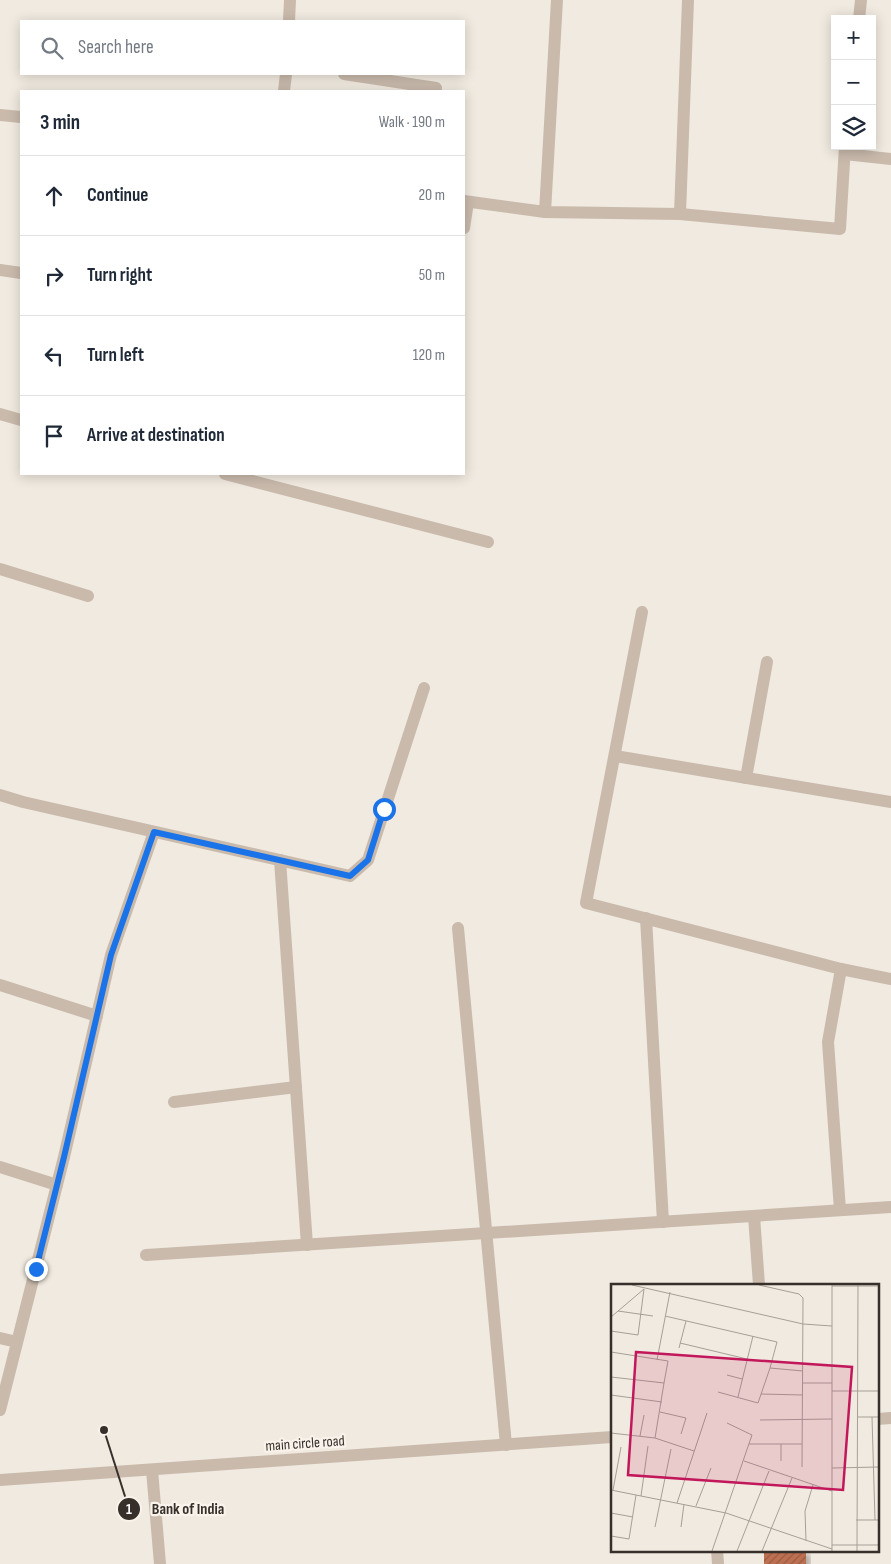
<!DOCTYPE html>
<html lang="en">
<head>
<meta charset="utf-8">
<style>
	:root { --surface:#fff; --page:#f6f6f7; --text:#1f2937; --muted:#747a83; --line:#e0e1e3 }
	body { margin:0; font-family:"Sofia Sans Condensed",sans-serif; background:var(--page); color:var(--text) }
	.controls { position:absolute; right:15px; top:15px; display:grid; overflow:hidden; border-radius:0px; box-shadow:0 2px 12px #0003 }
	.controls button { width:45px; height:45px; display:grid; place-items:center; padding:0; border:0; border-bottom:1px solid var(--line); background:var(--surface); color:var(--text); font:25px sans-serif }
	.stop { position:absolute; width:15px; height:15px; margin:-11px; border:4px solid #1a73e8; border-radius:50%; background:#fff }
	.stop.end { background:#1a73e8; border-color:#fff; box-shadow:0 1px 5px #0008 }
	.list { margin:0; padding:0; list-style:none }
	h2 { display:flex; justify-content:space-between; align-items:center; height:65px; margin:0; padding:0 20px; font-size:21px }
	h2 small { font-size:16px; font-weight:400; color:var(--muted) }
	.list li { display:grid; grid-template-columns:32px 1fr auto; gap:15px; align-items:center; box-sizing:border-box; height:80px; padding:0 20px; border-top:1px solid var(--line) }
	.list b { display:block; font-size:19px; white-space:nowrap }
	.list em { font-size:16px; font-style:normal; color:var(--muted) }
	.icon { flex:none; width:28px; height:28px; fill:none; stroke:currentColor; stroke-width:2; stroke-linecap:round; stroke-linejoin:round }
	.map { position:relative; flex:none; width:891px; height:1564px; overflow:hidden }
	.search { position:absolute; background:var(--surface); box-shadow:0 2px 12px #0003; left:20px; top:20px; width:445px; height:55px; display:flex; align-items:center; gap:12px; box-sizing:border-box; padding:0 18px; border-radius:0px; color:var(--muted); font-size:19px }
	.panel { position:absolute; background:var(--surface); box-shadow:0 2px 12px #0003; left:20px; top:90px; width:445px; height:385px; border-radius:0px }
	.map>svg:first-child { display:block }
</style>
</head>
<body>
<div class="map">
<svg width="891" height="1564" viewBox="0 0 891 1564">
	<defs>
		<pattern id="building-hatch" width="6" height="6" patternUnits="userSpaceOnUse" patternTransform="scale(1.25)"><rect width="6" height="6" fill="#bd7051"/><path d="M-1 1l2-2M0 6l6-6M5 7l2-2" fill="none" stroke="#9a5c43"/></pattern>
		<filter id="shadow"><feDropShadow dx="4.5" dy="4.5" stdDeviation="2.5" flood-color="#0004"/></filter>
	</defs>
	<rect width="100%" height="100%" fill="#f1eae0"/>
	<rect fill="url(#building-hatch)" filter="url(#shadow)" x="764" y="1550" width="42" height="14"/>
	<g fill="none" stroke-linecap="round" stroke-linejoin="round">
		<g stroke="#c9baac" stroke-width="12">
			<path d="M 859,19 L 861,0"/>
			<path d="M 289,21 L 290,0"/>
			<path d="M 344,74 L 436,88"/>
			<path d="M 284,91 L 286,74"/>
			<path d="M 0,115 L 21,117"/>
			<path d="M 845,154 L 891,159"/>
			<path d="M 464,201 L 545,212 L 680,214 L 688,0"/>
			<path d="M 545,212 L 557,0"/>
			<path d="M 680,214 L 840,229 L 845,146"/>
			<path d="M 464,228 L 468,202"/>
			<path d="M 0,270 L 21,273"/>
			<path d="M 0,414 L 21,420"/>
			<path d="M 225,474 L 488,542"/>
			<path d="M 0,569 L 88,596"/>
			<path d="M 642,612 L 586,903 L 841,969"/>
			<path d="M 615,756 L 891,802"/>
			<path d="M 746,778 L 767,662"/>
			<path d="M 0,795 L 23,802 L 350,876 L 368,860 L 424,688"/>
			<path d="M 280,860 L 307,1245"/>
			<path d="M 646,918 L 663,1222"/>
			<path d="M 458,928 L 506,1445"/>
			<path d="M 0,985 L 97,1016"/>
			<path d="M 174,1102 L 296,1087"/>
			<path d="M 0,1167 L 57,1185"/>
			<path d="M 840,1210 L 828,1042 L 841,969 L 891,979"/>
			<path d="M 754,1216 L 759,1285"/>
			<path d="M 146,1255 L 891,1207"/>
			<path d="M 0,1338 L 17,1342"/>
			<path d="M 0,1410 L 64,1157 L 111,955 L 154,832"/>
			<path d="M 877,1419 L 891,1418"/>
			<path d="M 152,1470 L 160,1564"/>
			<path d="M 0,1480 L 612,1437"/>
			<path d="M 717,1550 L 718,1564"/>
		</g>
	</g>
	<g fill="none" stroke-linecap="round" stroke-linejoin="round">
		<path stroke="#1a73e8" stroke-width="6" d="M 36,1269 L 64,1157 L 111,955 L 154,832 L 350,876 L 368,860 L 384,809"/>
	</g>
	<g text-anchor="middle" stroke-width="4.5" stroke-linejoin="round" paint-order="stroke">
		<g font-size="15" fill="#372f2a" stroke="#f9f3ec">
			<text transform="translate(305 1443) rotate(-4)" y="5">main circle road</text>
		</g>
	</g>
	<g transform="translate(611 1284)">
		<rect width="268" height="268" fill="#f1eae0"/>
		<path fill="none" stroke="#a79f97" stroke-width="1" d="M 21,1 L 192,40 L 221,42M 148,1 L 188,10 L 192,14 L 191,183M 221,2 L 268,2M 7,27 L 42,32M 54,32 L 166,58 L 159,84 L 192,87M 0,33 L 33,5M 0,47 L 27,51 L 33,5M 69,59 L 136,75M 68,64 L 75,37M 0,68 L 57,77 L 53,99M 46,76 L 59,8M 116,91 L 131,95M 0,93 L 53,99 L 44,154M 192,99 L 221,99M 221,107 L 268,107M 107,108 L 147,119 L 159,84M 150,110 L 192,111M 0,111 L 51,118M 127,113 L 142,52M 49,128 L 75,134 L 70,150M 247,133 L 268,133M 261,133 L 264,236M 149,136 L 221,135M 0,149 L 44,154 L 83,167M 29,152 L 33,131M 138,160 L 191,160M 170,160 L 170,177M 133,177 L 221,207M 221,184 L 268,183M 0,206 L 115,229 L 221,265M 2,206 L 10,163M 30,212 L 37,162M 66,219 L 96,129M 85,222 L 100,184M 0,229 L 22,233M 245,236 L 268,236M 44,243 L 60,165M 70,243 L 73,220M 0,252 L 18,255 L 25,211M 195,257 L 194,227 L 202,201M 221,261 L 268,261M 101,267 L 141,151 L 116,139M 126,267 L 158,187M 151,267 L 181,194M 221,267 L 221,1M 246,267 L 247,1"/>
		<path fill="#c2185b" fill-opacity="0.15" stroke="#c2185b" stroke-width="2.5" d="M 25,68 L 241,83 L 232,206 L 17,191 Z"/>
		<rect width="268" height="268" fill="none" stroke="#372f2a" stroke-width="2.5"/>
	</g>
	<path fill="none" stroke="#372f2a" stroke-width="2" d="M104 1430L129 1509"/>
	<g fill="#372f2a" stroke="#f9f3ec" stroke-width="2">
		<circle cx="104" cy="1430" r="5"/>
		<circle cx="129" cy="1509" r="12"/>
	</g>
	<g font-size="15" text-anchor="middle" font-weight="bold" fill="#fff">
		<text x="129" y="1514">1</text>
	</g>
	<g font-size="16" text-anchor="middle" font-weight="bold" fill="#372f2a" stroke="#f9f3ec" stroke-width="4.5" stroke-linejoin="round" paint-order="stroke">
		<text x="188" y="1514">Bank of India</text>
	</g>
</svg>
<div class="controls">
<button>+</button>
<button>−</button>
<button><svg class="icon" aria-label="layers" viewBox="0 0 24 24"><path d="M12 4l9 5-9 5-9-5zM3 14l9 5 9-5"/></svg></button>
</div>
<div class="stop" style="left:384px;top:809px"></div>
<div class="stop end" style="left:36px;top:1269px"></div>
<div class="search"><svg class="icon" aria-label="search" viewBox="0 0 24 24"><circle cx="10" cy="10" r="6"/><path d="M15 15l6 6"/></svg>Search here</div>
<section class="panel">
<h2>3 min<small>Walk · 190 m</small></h2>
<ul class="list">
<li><svg class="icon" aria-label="ahead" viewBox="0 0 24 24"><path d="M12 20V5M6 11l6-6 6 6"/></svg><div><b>Continue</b></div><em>20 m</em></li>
<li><svg class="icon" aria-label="right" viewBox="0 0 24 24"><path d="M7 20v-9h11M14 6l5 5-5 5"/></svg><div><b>Turn right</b></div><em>50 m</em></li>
<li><svg class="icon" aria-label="left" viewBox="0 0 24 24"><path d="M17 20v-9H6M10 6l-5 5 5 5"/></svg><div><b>Turn left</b></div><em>120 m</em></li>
<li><svg class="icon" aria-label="arrive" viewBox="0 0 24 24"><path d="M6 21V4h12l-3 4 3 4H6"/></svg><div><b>Arrive at destination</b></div></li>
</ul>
</section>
</div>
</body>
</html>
